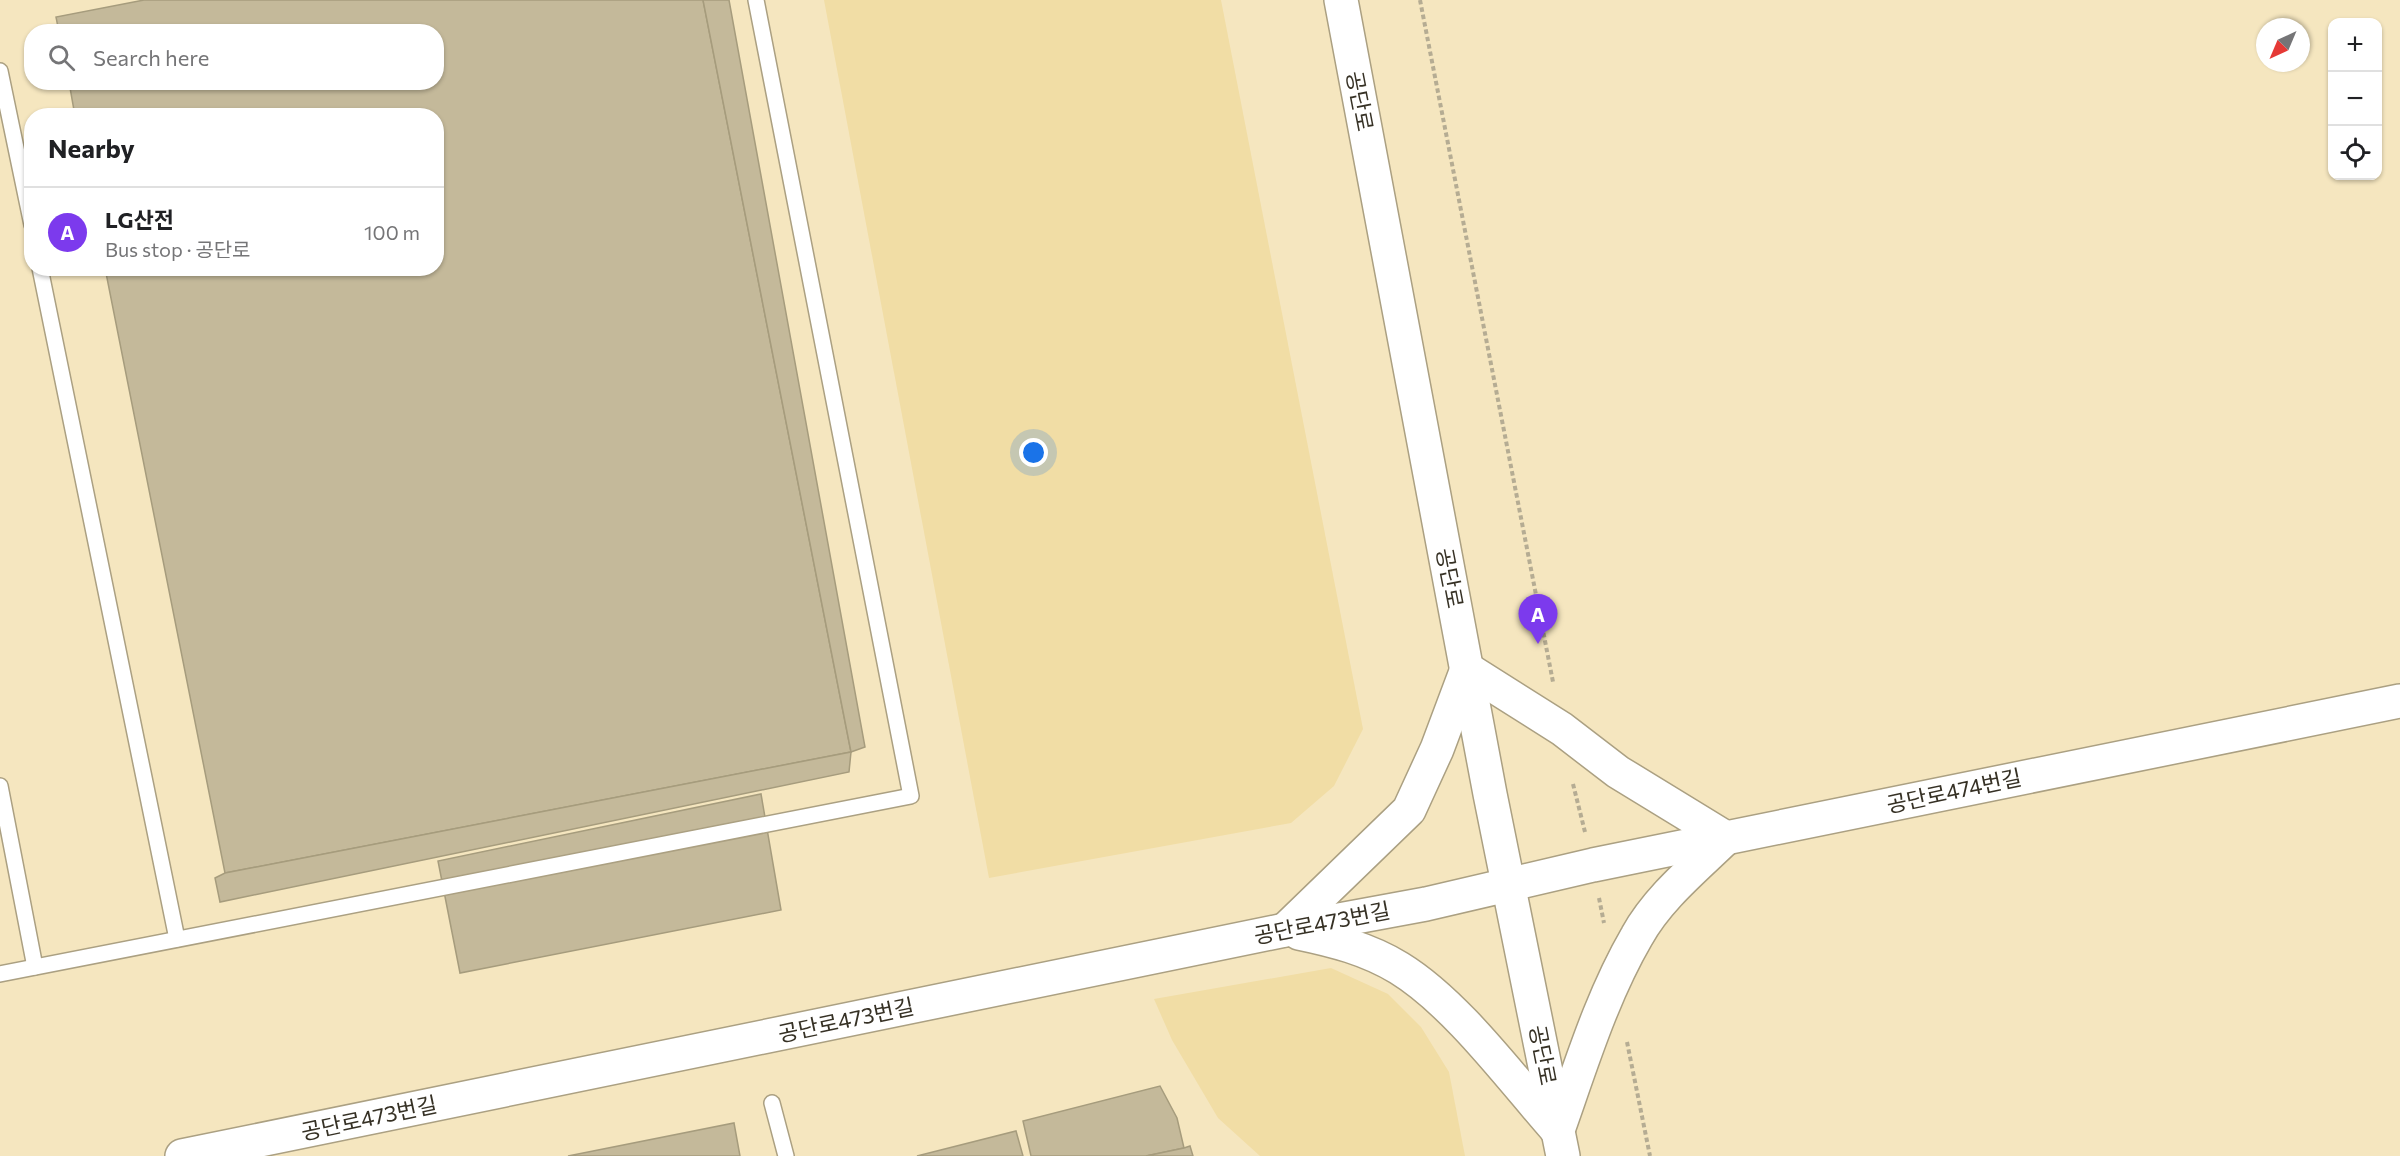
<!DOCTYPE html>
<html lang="en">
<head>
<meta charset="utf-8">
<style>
	:root { --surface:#fff; --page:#f2f2f2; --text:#202124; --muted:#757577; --line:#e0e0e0; --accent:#7c3aed }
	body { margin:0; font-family:Commissioner,"Noto Sans KR",sans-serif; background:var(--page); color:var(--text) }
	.controls { position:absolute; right:18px; top:18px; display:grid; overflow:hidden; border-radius:12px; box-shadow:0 2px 4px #0004 }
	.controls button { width:54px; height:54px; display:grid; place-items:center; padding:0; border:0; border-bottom:2px solid var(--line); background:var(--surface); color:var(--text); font:30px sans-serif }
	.compass { position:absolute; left:2256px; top:18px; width:54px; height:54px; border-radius:50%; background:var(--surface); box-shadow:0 2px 4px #0004; rotate:224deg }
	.you { position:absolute; left:1034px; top:453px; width:21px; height:21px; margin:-15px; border:4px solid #fff; border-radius:50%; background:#1a73e8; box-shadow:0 0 0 9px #1a73e833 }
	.badge { display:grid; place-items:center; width:39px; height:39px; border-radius:50%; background:var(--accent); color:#fff; font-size:20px; font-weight:700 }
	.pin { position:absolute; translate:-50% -50px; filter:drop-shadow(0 2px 3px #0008) }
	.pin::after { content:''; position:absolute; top:32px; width:21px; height:18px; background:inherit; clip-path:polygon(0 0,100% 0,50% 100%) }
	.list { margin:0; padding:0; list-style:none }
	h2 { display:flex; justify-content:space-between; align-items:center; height:78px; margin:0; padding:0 24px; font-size:26px }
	h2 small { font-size:20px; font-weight:400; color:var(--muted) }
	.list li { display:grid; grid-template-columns:39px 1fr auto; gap:18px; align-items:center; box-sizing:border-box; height:90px; padding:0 24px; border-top:2px solid var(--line) }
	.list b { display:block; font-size:22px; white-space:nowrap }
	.list p { margin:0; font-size:20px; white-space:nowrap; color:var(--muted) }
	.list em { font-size:20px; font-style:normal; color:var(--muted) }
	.icon { flex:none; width:33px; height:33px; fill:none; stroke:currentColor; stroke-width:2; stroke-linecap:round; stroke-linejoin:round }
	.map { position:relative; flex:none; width:2400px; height:1156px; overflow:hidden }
	.search { position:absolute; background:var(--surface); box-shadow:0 2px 4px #0004; left:24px; top:24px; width:420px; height:66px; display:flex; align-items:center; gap:15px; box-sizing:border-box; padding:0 21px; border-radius:24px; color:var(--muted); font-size:22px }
	.panel { position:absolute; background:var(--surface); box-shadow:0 2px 4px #0004; left:24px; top:108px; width:420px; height:168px; border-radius:24px }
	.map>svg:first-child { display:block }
</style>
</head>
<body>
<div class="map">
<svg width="2400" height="1156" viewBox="0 0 2400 1156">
	<rect width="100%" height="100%" fill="#fef3d2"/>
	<path fill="#f5e6bf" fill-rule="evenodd" d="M 0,0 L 2400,0 L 2400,1156 L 0,1156 ZM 2332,22 L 2378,22 L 2378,176 L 2332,176 ZM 2265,27 L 2301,27 L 2301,63 L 2265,63 ZM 32,32 L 436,32 L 436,82 L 32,82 ZM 32,116 L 436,116 L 436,268 L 32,268 Z"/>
	<g fill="#f1dda5">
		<path d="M 824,0 L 1221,0 L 1363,729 L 1334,786 L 1291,823 L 989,878 Z"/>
		<path d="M 1331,968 L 1388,994 L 1421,1027 L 1449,1072 L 1465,1156 L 1260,1156 L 1218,1118 L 1172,1040 L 1154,999 Z"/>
	</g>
	<g fill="#c4b99a" stroke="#a69c7d" stroke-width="1.5">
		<path d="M 144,0 L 703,0 L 851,752 L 225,873 L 105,268 L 436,268 L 436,116 L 75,116 L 69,82 L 436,82 L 436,32 L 59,32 L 56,17 Z"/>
		<path d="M 703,0 L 729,0 L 865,747 L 851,752 Z"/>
		<path d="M 851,752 L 849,772 L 220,902 L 215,878 L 225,873 Z"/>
		<path d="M 761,794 L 781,910 L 460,973 L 438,861 Z"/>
		<path d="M 1160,1086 L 1177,1118 L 1184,1148 L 1146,1156 L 1031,1156 L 1023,1121 Z"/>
		<path d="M 734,1123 L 740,1156 L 568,1156 Z"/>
		<path d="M 1016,1131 L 1023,1156 L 917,1156 Z"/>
		<path d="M 1190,1146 L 1193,1156 L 1146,1156 L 1184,1148 Z"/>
	</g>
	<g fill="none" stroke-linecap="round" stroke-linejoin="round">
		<g stroke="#aba082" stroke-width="18">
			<g id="lane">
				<path d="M 0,71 L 32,225"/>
				<path d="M 40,268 L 177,939"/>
				<path d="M 0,786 L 35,967"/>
				<path d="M 0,974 L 911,796 L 756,0"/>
				<path d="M 772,1103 L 786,1156"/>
			</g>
		</g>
		<g stroke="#aba082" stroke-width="36">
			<g id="secondary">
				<path d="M 1341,0 L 1490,794 L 1563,1156"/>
				<path d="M 1467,669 L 1562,729 L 1618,772 L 1726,838"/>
				<path d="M 1285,930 L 1409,810 L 1437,749 L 1467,669"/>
				<path d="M 1299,933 C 1333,940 1368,949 1399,968 C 1456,1003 1511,1078 1556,1129"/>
				<path d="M 1558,1130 C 1581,1065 1602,996 1637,936 C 1658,898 1695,868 1726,838"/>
				<path d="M 182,1156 L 1285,930 L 1426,904 L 1593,865 L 2400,701"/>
			</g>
		</g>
		<g stroke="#b5ac93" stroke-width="4" stroke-dasharray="4.5 3" stroke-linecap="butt">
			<path d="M 1420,0 L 1553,682"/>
			<path d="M 1573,784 L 1585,832"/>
			<path d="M 1599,898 L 1604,923"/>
			<path d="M 1627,1042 L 1650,1156"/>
		</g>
		<use href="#lane" stroke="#fff" stroke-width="15"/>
		<use href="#secondary" stroke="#fff" stroke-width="33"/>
	</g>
	<g text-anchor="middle" stroke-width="4.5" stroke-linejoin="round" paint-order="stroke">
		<g font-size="22" fill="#363125" stroke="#fff">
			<text transform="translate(1360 101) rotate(79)" y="8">공단로</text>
			<text transform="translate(1450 578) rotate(79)" y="8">공단로</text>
			<text transform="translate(1954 791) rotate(-12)" y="8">공단로474번길</text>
			<text transform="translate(1322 923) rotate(-11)" y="8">공단로473번길</text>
			<text transform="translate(846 1020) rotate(-12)" y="8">공단로473번길</text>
			<text transform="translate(1543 1055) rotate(79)" y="8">공단로</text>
			<text transform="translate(369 1118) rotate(-12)" y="8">공단로473번길</text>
		</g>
	</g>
</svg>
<div class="controls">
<button>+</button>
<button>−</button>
<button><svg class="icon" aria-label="locate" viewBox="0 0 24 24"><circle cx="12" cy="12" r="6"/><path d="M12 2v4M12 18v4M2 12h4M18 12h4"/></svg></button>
</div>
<svg class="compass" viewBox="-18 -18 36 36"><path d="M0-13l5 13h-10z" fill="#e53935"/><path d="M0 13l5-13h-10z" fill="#757577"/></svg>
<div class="you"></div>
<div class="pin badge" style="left:1538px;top:644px">A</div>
<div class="search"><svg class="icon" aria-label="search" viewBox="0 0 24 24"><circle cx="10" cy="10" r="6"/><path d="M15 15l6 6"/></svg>Search here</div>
<section class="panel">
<h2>Nearby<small></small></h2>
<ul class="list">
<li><span class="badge">A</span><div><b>LG산전</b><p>Bus stop · 공단로</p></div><em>100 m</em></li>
</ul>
</section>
</div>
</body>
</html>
